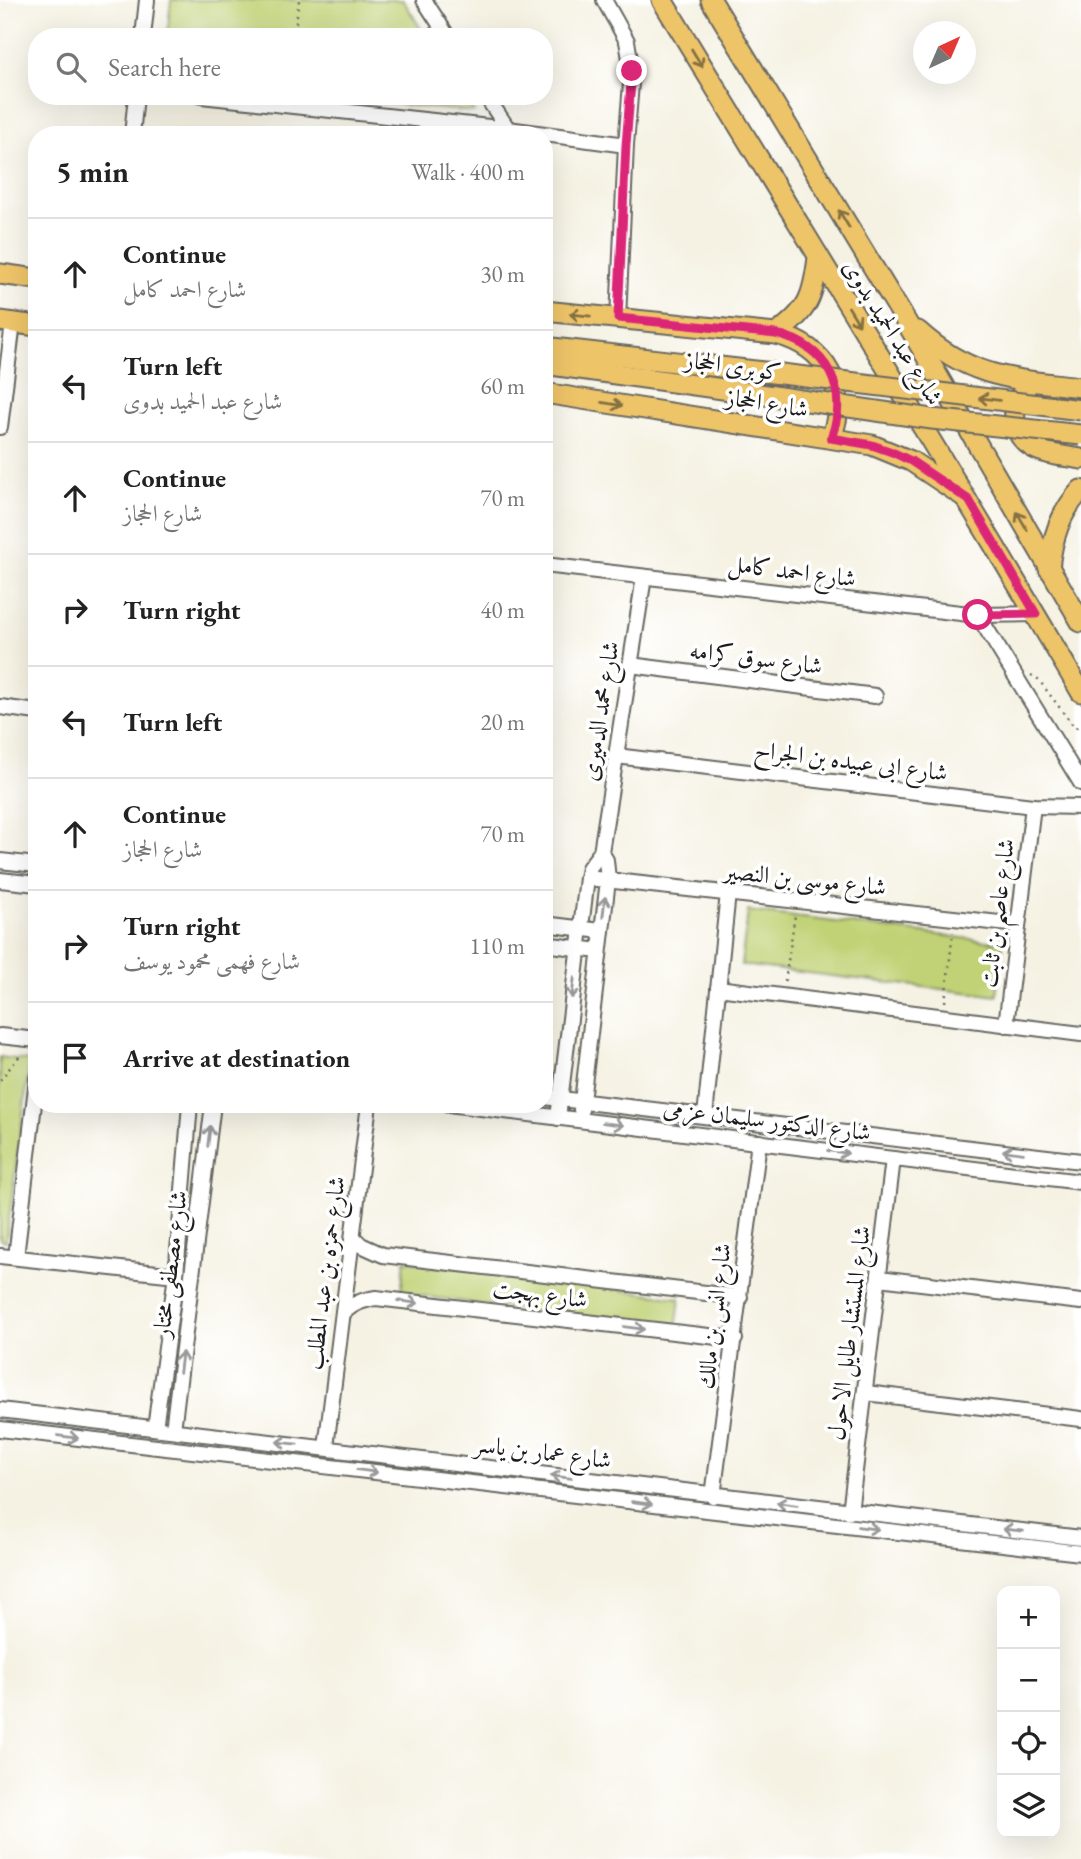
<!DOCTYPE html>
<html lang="en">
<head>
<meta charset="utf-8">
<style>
	:root { --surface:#fff; --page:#f2f2f2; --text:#222; --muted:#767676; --line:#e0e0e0 }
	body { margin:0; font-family:"EB Garamond",Amiri,serif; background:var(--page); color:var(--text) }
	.controls { position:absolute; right:21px; bottom:21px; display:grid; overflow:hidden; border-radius:14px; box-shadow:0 7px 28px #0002 }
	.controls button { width:63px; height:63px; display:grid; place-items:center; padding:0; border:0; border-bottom:2px solid var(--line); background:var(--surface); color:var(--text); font:35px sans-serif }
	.compass { position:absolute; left:913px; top:21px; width:63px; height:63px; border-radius:50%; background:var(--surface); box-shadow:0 7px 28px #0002; rotate:44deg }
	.stop { position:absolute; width:21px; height:21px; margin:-16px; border:5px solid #db2777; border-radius:50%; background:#fff }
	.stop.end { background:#db2777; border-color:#fff; box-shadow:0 2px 7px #0008 }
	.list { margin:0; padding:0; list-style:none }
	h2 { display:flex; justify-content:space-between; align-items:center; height:91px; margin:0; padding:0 28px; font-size:30px }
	h2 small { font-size:23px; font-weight:400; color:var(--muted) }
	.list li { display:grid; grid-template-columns:46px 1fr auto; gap:21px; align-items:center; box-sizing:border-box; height:112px; padding:0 28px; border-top:2px solid var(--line) }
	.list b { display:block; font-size:26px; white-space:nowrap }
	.list p { margin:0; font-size:23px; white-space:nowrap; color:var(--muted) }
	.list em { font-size:23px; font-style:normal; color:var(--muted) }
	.icon { flex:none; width:38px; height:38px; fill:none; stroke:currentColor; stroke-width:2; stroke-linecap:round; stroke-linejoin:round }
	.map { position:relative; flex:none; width:1081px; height:1859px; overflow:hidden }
	.search { position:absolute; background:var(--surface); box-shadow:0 7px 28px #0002; left:28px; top:28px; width:525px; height:77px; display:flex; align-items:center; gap:18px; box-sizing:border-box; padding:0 24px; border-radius:28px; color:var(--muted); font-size:26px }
	.panel { position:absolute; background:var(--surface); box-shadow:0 7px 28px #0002; left:28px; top:126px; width:525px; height:987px; border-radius:28px }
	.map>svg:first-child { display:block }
</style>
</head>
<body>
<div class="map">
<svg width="1081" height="1859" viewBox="0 0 1081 1859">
	<rect width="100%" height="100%" fill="#fff"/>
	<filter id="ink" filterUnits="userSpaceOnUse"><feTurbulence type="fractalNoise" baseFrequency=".0143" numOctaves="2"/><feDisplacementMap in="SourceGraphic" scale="14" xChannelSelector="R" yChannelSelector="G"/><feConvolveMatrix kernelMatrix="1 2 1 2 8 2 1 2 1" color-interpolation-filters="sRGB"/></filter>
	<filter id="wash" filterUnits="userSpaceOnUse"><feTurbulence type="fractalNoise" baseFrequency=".00686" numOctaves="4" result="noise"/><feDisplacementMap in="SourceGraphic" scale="28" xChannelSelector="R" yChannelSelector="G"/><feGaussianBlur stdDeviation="1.57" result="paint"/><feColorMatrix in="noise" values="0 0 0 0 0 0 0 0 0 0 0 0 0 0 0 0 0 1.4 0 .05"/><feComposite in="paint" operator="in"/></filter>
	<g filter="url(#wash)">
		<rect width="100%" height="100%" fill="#f5f2e3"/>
		<g fill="#c0d275" stroke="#6e7748" stroke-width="2">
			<path d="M 171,0 L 403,0 L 426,37 L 167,37 Z"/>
			<path d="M 312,96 L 464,96 L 474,112 Z"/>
			<path d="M 748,911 L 1003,943 L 997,996 L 741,965 Z"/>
			<path d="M 0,1057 L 30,1061 L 6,1241 L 0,1240 Z"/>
			<path d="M 405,1260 L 680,1298 L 676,1331 L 401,1293 Z"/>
		</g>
	</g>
	<g filter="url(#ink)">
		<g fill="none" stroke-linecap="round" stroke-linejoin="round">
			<g stroke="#686762" stroke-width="18">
				<g id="minor">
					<path d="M 424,0 L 448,37"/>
					<path d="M 604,0 L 627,41 L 632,71 L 626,145 L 618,319"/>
					<path d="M 143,37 L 147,0"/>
					<path d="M 201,96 L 508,129 L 626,145"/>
					<path d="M 486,96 L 508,129"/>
					<path d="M 132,135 L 136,96"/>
					<path d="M 0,427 L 13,323"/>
					<path d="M 544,565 L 978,615 L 1036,614"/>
					<path d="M 978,615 L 1081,783"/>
					<path d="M 630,665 L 875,696"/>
					<path d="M 0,707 L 37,712"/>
					<path d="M 616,756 L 1033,806 L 1081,807"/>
					<path d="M 0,861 L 37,865"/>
					<path d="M 587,878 L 1018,925"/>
					<path d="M 0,880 L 37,884"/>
					<path d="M 544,924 L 601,931"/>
					<path d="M 544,944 L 599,951"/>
					<path d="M 718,988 L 1081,1034"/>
					<path d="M 1006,1025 L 1033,806"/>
					<path d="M 0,1036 L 37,1040"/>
					<path d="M 544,1097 L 1081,1161"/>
					<path d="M 448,1104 L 1081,1182"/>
					<path d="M 581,1110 L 608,880 L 606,860 L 601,852"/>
					<path d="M 705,1116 L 728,893"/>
					<path d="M 558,1118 L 587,878 L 589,868 L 601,852 L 644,577"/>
					<path d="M 353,1237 L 361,1245 L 383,1255 L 740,1297"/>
					<path d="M 0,1256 L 176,1275"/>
					<path d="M 16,1257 L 37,1078"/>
					<path d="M 879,1278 L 1081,1302"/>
					<path d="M 344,1312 C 354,1303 363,1300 376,1298 L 735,1339"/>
					<path d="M 866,1393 L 1081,1419"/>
					<path d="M 0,1410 L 1081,1538"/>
					<path d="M 155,1428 L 176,1275 L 190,1104"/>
					<path d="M 0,1429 L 1081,1553"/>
					<path d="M 173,1430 L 213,1104"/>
					<path d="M 326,1447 L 369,1104"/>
					<path d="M 713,1496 L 759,1142"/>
					<path d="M 850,1512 L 893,1159"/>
				</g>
			</g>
			<g stroke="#686762" stroke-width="23">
				<g id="major">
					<path d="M 662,0 C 802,231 945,459 1081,692"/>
					<path d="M 711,0 L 904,318 L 1081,622"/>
					<path d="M 0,274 L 37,279"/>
					<path d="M 544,311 L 776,334 C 809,310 813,297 818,258"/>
					<path d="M 0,321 L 37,326"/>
					<path d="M 918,331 C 971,379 1013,379 1081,387"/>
					<path d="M 776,334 C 827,347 850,389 831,438"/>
					<path d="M 544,347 L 773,373"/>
					<path d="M 544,364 L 773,396"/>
					<path d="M 1026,388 C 1010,406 1010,433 1032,447 C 1045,455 1066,456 1081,459"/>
					<path d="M 544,393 L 872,445 L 911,461 L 963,496"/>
					<path d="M 1049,569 C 1052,538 1060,513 1081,490"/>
				</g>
			</g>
			<g stroke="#686762" stroke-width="2.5" stroke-dasharray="2 5" stroke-linecap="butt">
				<path d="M 294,37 L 299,0"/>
				<path d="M 1031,675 L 1038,679 L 1075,728 L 1081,725"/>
				<path d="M 785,981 L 795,915"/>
				<path d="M 945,1002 L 953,932"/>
				<path d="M 0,1080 L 22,1053"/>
			</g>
			<use href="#minor" stroke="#fff" stroke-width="14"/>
			<use href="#major" stroke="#eec469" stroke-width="19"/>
			<g stroke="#686762" stroke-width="23" stroke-linecap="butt">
				<g id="major-bridge">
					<path d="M 773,373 L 1081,410"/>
					<path d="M 773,396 L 932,419 L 1081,435"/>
				</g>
			</g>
			<use href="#major-bridge" stroke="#eec469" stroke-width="19"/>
		</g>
		<defs><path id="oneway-shaft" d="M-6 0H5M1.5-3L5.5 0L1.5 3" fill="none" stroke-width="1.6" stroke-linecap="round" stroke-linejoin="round" transform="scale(1.75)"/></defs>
		<g stroke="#857042">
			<use href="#oneway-shaft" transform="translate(697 58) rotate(59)"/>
			<use href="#oneway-shaft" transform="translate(844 219) rotate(-121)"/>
			<use href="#oneway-shaft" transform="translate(580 315) rotate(-174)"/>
			<use href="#oneway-shaft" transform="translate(854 316) rotate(58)"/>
			<use href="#oneway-shaft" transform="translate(989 399) rotate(-173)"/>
			<use href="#oneway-shaft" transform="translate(612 404) rotate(9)"/>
			<use href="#oneway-shaft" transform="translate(1022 521) rotate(-120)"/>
		</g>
		<g stroke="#999">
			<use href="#oneway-shaft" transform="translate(604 907) rotate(-83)"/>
			<use href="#oneway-shaft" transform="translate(573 988) rotate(97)"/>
			<use href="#oneway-shaft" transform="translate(613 1124) rotate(7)"/>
			<use href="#oneway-shaft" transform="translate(209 1136) rotate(-83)"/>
			<use href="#oneway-shaft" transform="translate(838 1152) rotate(7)"/>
			<use href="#oneway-shaft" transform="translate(1013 1152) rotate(-173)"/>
			<use href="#oneway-shaft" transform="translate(408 1302) rotate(7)"/>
			<use href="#oneway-shaft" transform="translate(634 1328) rotate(7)"/>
			<use href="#oneway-shaft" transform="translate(181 1362) rotate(-83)"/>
			<use href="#oneway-shaft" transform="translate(68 1437) rotate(7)"/>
			<use href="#oneway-shaft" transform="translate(287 1443) rotate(-174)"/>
			<use href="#oneway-shaft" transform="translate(367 1471) rotate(7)"/>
			<use href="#oneway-shaft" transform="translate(561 1477) rotate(-173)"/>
			<use href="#oneway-shaft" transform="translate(642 1503) rotate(7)"/>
			<use href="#oneway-shaft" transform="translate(787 1504) rotate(-173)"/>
			<use href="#oneway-shaft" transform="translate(868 1528) rotate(7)"/>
			<use href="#oneway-shaft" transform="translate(1013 1530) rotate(-174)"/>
		</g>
	</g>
	<g fill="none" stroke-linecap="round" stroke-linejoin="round" filter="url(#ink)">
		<path stroke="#db2777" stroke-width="9" d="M 632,71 L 626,145 L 618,318 L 776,334 C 827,346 850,389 831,438 L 872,445 L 892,452 L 911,461 L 969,500 L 1036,614 L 978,615"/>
	</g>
	<g text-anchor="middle" stroke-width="7" stroke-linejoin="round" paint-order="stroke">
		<g font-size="24" fill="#1c1c1c" stroke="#fff">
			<text transform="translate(893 332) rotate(58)" y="8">شارع عبد الحميد بدوى</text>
			<text transform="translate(733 366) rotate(8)" y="8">كوبرى الحجاز</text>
			<text transform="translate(767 403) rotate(9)" y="8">شارع الحجاز</text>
			<text transform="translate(792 571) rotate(7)" y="8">شارع احمد كامل</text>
			<text transform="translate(756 658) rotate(7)" y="8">شارع سوق كرامه</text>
			<text transform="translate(600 711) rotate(-81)" y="8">شارع محمد الدميرى</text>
			<text transform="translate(851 761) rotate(7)" y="8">شارع ابى عبيده بن الجراح</text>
			<text transform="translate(805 879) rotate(6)" y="8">شارع موسى بن النصير</text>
			<text transform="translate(997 913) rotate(-83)" y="8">شارع عاصم بن ثابت</text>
			<text transform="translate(767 1120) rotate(7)" y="8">شارع الدكتور سليمان عزمى</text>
			<text transform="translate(170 1264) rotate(-83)" y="8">شارع مصطفى مختار</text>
			<text transform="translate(325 1273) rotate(-83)" y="8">شارع حمزه بن عبد المطلب</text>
			<text transform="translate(540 1294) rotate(7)" y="8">شارع بهجت</text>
			<text transform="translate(714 1316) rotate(-83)" y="8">شارع انس بن مالك</text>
			<text transform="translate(849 1333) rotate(-83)" y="8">شارع المستشار طايل الاحول</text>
			<text transform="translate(543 1452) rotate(7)" y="8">شارع عمار بن ياسر</text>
		</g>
	</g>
</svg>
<div class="controls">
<button>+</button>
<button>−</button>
<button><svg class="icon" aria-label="locate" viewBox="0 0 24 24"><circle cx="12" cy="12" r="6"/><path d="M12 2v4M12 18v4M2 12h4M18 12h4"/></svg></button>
<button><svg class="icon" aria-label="layers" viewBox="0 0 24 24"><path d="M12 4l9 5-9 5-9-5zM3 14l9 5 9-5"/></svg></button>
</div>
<svg class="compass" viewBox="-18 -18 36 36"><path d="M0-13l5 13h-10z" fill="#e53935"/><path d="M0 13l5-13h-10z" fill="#767676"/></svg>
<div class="stop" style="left:978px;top:615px"></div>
<div class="stop end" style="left:632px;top:71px"></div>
<div class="search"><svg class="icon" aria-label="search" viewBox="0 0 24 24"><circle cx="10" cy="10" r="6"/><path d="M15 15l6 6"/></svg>Search here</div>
<section class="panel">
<h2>5 min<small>Walk · 400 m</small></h2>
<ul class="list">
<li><svg class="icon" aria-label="ahead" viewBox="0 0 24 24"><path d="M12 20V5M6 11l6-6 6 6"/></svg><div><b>Continue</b><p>شارع احمد كامل</p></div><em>30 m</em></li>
<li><svg class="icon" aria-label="left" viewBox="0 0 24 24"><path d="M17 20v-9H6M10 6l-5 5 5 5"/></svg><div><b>Turn left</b><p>شارع عبد الحميد بدوى</p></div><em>60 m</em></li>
<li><svg class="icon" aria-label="ahead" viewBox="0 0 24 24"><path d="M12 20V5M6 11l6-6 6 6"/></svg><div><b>Continue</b><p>شارع الحجاز</p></div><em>70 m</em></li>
<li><svg class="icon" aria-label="right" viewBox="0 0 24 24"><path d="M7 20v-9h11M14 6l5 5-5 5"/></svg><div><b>Turn right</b></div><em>40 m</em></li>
<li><svg class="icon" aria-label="left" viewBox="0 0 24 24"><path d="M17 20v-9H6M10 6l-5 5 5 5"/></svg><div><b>Turn left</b></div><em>20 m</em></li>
<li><svg class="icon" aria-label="ahead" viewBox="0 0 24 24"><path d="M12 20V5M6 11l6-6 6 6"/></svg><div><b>Continue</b><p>شارع الحجاز</p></div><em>70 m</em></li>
<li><svg class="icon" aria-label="right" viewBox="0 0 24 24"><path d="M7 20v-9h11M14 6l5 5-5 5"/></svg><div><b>Turn right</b><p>شارع فهمى محمود يوسف</p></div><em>110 m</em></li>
<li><svg class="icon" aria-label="arrive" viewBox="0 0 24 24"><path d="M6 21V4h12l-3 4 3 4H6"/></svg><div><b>Arrive at destination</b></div></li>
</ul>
</section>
</div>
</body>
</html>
